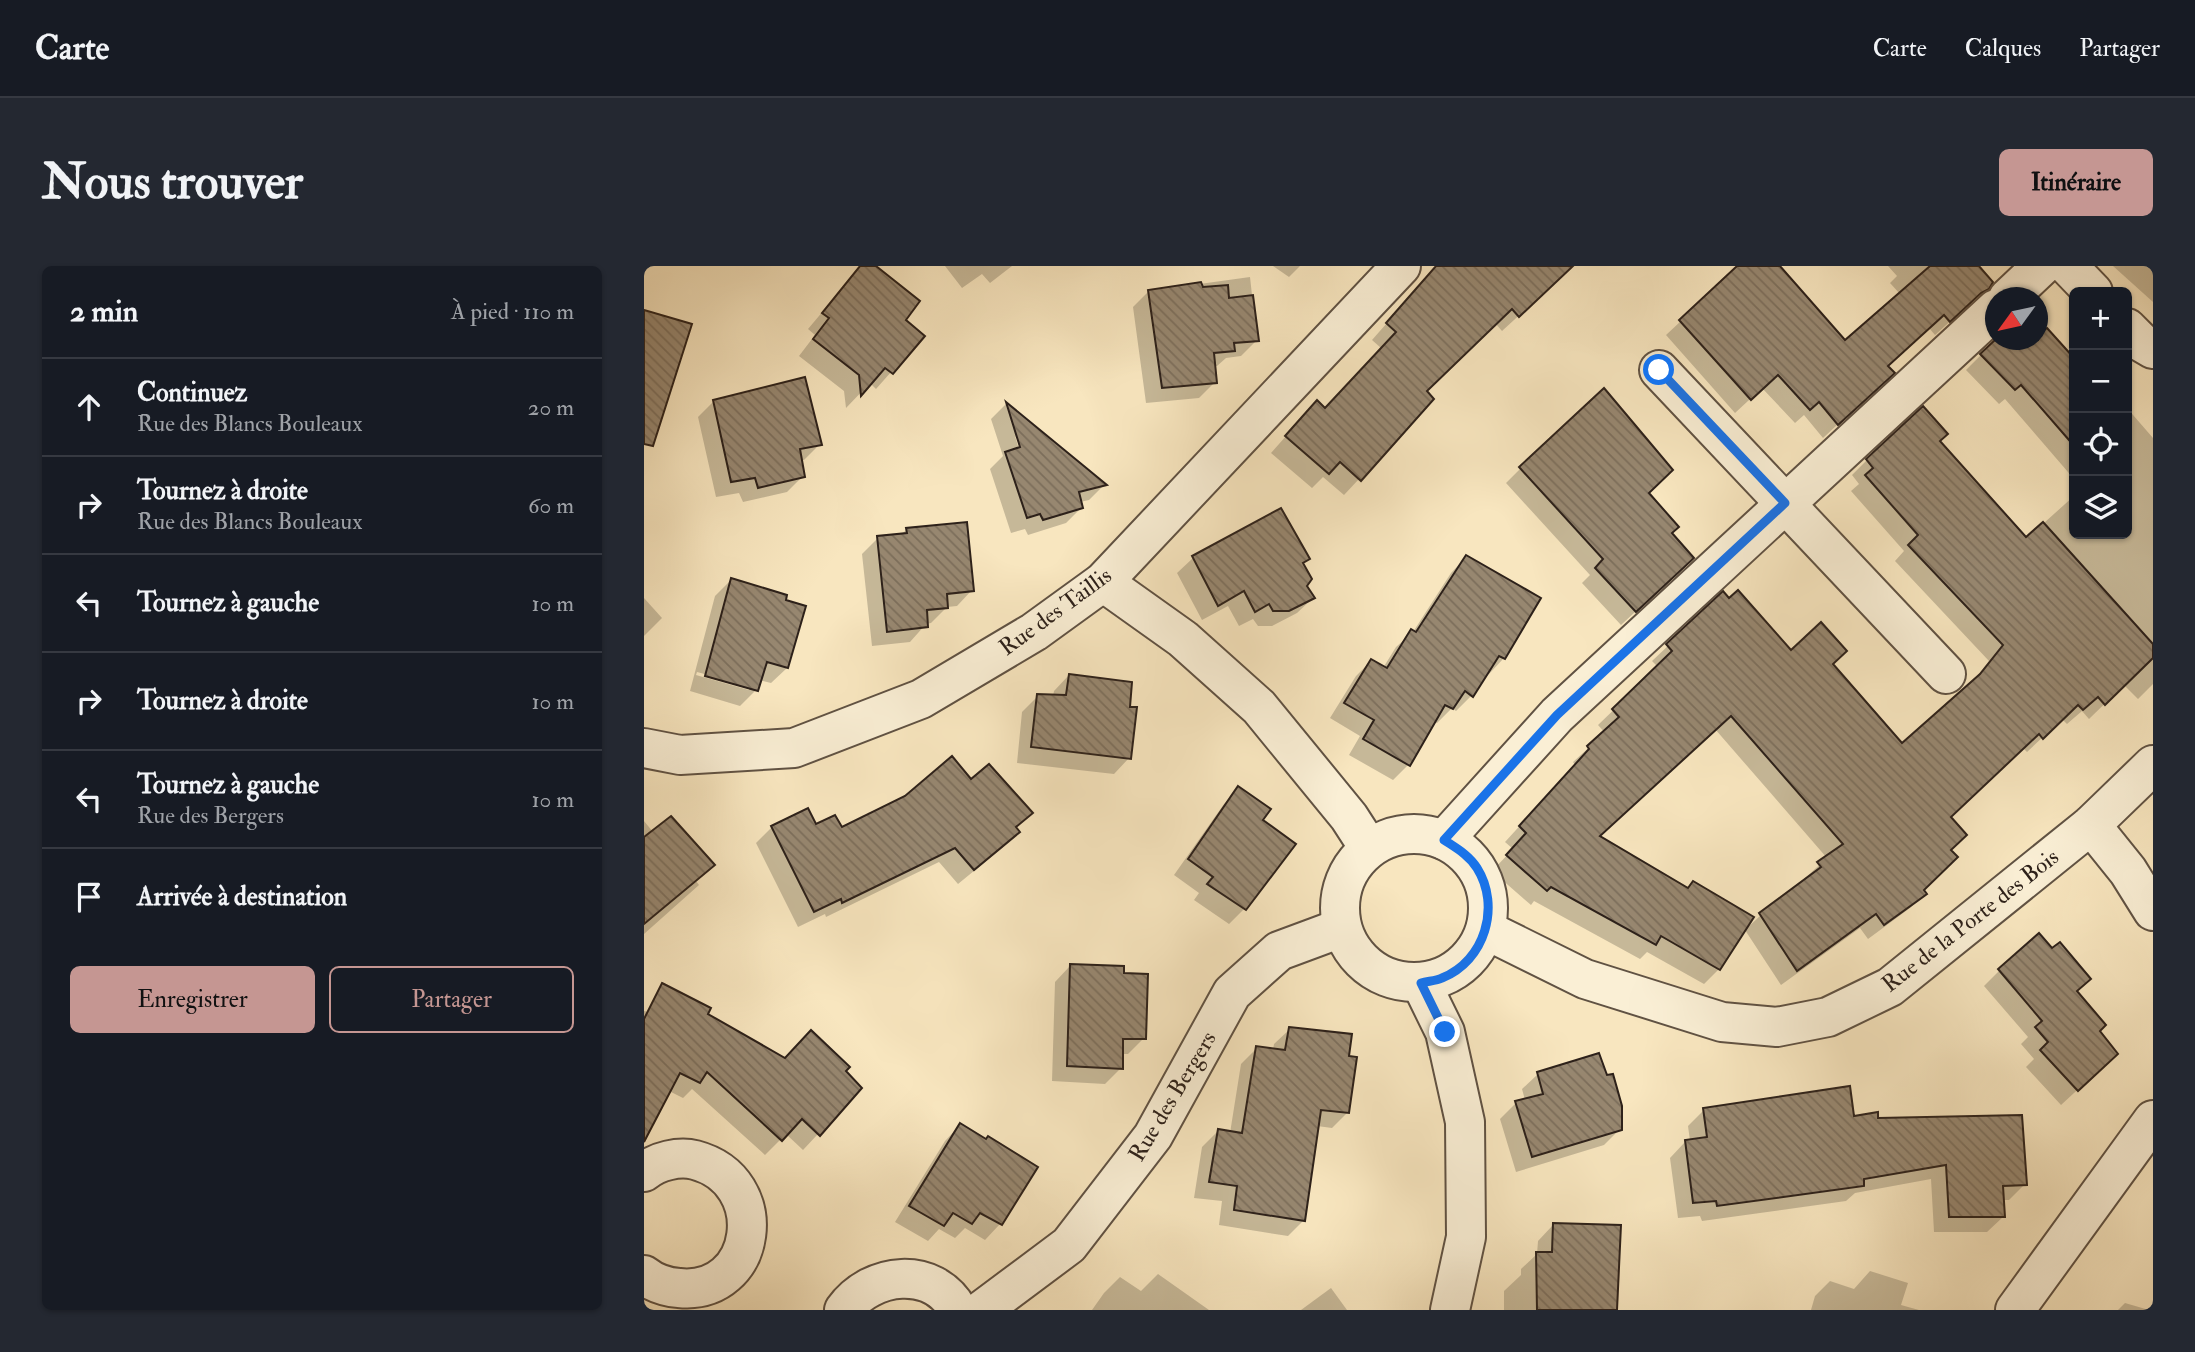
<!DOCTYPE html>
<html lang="fr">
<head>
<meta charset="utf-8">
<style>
	:root { --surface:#171b24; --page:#242831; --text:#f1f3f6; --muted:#9ea1a6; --line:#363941; --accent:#c59692 }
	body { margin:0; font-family:"IM FELL Double Pica",serif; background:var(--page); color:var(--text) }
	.controls { position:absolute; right:21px; top:21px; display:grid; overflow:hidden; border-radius:10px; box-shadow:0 2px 5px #0004 }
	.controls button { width:63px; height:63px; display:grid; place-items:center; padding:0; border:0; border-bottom:2px solid var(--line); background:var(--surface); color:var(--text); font:35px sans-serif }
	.compass { position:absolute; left:1341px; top:21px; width:63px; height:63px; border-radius:50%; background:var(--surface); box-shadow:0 2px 5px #0004; rotate:237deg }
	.stop { position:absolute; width:21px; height:21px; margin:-16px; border:5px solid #1a73e8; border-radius:50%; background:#fff }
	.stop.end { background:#1a73e8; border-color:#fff; box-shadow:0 2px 7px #0008 }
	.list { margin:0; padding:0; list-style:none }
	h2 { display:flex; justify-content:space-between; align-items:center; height:91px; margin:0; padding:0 28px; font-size:30px }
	h2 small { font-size:23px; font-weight:400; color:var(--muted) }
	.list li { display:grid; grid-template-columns:46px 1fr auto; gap:21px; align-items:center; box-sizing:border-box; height:98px; padding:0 28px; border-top:2px solid var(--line) }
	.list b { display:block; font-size:26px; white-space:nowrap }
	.list p { margin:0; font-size:23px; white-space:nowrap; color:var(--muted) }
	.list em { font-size:23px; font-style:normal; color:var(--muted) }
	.actions { display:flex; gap:14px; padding:21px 28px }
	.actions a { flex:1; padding:16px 0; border:2px solid var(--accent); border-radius:10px; text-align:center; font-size:24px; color:var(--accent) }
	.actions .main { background:var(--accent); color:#111 }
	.icon { flex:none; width:38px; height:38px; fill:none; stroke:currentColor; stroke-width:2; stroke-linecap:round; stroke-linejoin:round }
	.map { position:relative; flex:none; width:1509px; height:1044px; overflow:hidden; border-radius:10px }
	header { display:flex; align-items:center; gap:42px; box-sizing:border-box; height:98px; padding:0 35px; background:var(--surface); border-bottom:2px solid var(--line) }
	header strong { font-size:33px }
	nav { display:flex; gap:38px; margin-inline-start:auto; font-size:24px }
	.intro { display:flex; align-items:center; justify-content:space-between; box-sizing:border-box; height:168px; padding:0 42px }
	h1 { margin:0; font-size:49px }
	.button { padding:18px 32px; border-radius:10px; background:var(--accent); color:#111; font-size:24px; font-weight:700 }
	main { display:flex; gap:42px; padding:0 42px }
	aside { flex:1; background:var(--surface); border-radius:10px; box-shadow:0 2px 5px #0004 }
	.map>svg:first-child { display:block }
</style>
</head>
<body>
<header>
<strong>Carte</strong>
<nav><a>Carte</a><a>Calques</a><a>Partager</a></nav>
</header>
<div class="intro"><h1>Nous trouver</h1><a class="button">Itinéraire</a></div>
<main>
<aside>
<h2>2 min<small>À pied · 110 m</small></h2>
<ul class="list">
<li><svg class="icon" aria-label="ahead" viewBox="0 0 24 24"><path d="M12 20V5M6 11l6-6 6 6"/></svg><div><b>Continuez</b><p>Rue des Blancs Bouleaux</p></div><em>20 m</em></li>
<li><svg class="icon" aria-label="right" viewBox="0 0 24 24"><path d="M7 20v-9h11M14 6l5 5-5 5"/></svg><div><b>Tournez à droite</b><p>Rue des Blancs Bouleaux</p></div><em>60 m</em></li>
<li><svg class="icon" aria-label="left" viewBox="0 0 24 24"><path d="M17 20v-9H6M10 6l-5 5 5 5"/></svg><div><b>Tournez à gauche</b></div><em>10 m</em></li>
<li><svg class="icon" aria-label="right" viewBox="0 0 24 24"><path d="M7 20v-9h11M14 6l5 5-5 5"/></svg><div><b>Tournez à droite</b></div><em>10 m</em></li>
<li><svg class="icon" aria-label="left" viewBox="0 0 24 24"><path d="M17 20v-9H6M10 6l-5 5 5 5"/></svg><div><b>Tournez à gauche</b><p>Rue des Bergers</p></div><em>10 m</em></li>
<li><svg class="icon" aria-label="arrive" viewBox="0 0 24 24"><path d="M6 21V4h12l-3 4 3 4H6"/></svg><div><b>Arrivée à destination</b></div></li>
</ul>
<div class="actions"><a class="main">Enregistrer</a><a>Partager</a></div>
</aside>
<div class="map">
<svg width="1509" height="1044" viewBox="0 0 1509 1044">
	<defs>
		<pattern id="building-back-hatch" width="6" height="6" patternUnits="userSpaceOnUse" patternTransform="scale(1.75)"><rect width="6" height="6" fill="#978770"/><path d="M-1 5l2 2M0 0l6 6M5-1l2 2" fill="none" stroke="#7c6e5b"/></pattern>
	</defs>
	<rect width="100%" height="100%" fill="#f8e6bf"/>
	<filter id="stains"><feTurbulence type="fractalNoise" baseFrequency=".00286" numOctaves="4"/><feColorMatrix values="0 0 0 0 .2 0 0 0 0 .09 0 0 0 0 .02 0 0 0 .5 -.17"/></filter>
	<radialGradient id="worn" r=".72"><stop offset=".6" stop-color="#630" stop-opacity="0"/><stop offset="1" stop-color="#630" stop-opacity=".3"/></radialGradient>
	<g fill="#0003" fill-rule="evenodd">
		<path d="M 217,0 L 229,0 L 259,54 L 279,70 L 232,123 L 226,117 L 202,142 L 200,125 L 155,90 L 171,69 L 164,63 Z"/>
		<path d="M 301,0 L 368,0 L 346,17 L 338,8 L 318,22 Z"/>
		<path d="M 629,0 L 656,0 L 645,11 Z"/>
		<path d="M 798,0 L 929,0 L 858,65 L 851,57 L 780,126 L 715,213 L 700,229 L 679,211 L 668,222 L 627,187 L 658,152 L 680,144 L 737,82 L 728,74 L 765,32 Z"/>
		<path d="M 1096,0 L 1134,0 L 1201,76 L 1256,28 L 1246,17 L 1253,10 L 1244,0 L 1333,0 L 1343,22 L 1291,69 L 1285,62 L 1243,101 L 1234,121 L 1179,172 L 1160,149 L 1151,157 L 1118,122 L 1091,147 L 1022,69 Z"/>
		<path d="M 1469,0 L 1509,0 L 1509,36 Z"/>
		<path d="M 606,11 L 613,74 L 597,90 L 582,92 L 573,100 L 569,100 L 571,116 L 555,132 L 502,137 L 489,41 L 505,25 Z"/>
		<path d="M 1403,64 L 1430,94 L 1430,213 L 1361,133 L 1355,138 L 1322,104 L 1352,74 L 1394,74 L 1394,67 L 1396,70 Z"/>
		<path d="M 70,135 L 176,178 L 160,194 L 156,194 L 159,210 L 143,226 L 99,236 L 95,227 L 72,231 L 54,151 Z"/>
		<path d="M 362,138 L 460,219 L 445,234 L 436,236 L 437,242 L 422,257 L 384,269 L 381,263 L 367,267 L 346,203 L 359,190 L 347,153 ZM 371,170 L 376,176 L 377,190 Z"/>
		<path d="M 1483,142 L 1509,172 L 1509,418 L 1494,433 L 1480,419 L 1445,453 L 1438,445 L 1423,458 L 1418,453 L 1383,486 L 1379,482 L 1306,551 L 1305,584 L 1278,625 L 1281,628 L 1266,642 L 1224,673 L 1216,662 L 1137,719 L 1101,664 L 1117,649 L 1161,615 L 1160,613 L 1183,592 L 1071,463 L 954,571 L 1043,623 L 1049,617 L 1075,703 L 1060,718 L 1003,686 L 996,693 L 890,635 L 887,639 L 848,605 L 869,583 L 861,576 L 931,499 L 929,496 L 961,467 L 954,459 L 1014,401 L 1008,395 L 1079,328 L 1147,386 L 1187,398 L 1257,480 L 1326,419 L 1345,395 L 1251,295 L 1260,285 L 1207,225 L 1215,218 L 1208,209 L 1223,194 L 1294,175 L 1382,273 L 1430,230 L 1430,268 L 1483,268 Z"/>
		<path d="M 877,202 L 1003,227 L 1026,267 L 1033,307 L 977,359 L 938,317 L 946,309 L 862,217 Z"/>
		<path d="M 636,245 L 664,292 L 658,298 L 661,320 L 669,332 L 653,347 L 628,360 L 614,360 L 609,353 L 595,360 L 584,340 L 558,354 L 533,307 L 549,292 Z"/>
		<path d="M 263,263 L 328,324 L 313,340 L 303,341 L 287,357 L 282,358 L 266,376 L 228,380 L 218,288 L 234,272 L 256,270 Z"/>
		<path d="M 822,291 L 860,392 L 845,408 L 842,406 L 827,430 L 812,445 L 808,442 L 793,457 L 789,456 L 764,499 L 749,514 L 705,489 L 716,470 L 686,452 L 712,410 L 727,395 L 739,402 L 752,381 L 769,366 L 807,307 Z"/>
		<path d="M 87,314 L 143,402 L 127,417 L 115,414 L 112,424 L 96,440 L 46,425 L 71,330 ZM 53,406 L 105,420 L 105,424 L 52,409 Z"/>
		<path d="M 0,332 L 18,352 L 0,370 Z"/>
		<path d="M 425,409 L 485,492 L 470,508 L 373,497 L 378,446 L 394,430 L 409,430 L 410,425 Z"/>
		<path d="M 326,515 L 386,547 L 371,562 L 373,566 L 358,582 L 314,618 L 295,596 L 182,651 L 181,648 L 154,661 L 112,577 L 128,561 L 171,560 L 197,563 Z"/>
		<path d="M 595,523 L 617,554 L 600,643 L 585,658 L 550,634 L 555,627 L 530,609 L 580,538 Z"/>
		<path d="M 0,555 L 9,566 L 68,599 L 52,615 L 55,619 L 0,668 Z"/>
		<path d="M 1408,685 L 1454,765 L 1456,803 L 1417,839 L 1382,801 L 1390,793 L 1377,778 L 1384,771 L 1340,720 L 1356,704 Z"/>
		<path d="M 426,700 L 500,772 L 484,788 L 477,788 L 477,802 L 461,818 L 408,815 L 411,716 Z"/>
		<path d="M 0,745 L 98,769 L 141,794 L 174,868 L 159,884 L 142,868 L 121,889 L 48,823 L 39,832 L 25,825 L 0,844 Z"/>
		<path d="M 646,763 L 703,792 L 704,846 L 688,862 L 673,860 L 660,954 L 644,970 L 575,959 L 578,935 L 550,932 L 558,881 L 574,865 L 586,867 L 597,798 L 613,782 L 629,784 L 630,778 Z"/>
		<path d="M 894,808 L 976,863 L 960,879 L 872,906 L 856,853 L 872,837 L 881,834 L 878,823 Z"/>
		<path d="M 1060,844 L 1233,854 L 1381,918 L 1365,934 L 1358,934 L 1359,951 L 1343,966 L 1290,966 L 1287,913 L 1211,927 L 1202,935 L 1058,955 L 1056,950 L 1034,952 L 1026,892 L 1041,876 L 1046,875 L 1044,860 Z"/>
		<path d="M 316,859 L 391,902 L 356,958 L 341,974 L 321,962 L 311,972 L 295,963 L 284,975 L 251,956 L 301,875 Z"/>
		<path d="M 909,959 L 972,1044 L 860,1044 L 860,1025 L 877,1009 L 877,1003 L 893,988 L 894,975 Z"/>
		<path d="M 1226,1005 L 1264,1017 L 1257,1039 L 1275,1044 L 1167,1044 L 1171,1030 L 1186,1015 L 1210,1023 Z"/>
		<path d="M 514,1008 L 565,1044 L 448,1044 L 460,1027 L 476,1011 L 497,1025 Z"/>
		<path d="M 687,1022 L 703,1044 L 657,1044 Z"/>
		<path d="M 1481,1037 L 1505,1044 L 1474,1044 Z"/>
	</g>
	<g fill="url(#building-back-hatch)" stroke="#2d211a" stroke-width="2">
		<path d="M 216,0 L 232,0 L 276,35 L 262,54 L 281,70 L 249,108 L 241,102 L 217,130 L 215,109 L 169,73 L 185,52 L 178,47 Z"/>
		<path d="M 792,0 L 929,0 L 875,51 L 868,43 L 783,125 L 790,133 L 717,215 L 696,196 L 685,208 L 641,170 L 673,134 L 681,142 L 752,66 L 742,57 Z"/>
		<path d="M 1093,0 L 1136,0 L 1201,74 L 1286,0 L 1335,0 L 1349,16 L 1345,23 L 1337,27 L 1306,56 L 1300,49 L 1244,100 L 1251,107 L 1194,159 L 1175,136 L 1166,144 L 1134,109 L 1107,134 L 1035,54 Z"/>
		<path d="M 557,16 L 559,21 L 584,19 L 585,32 L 609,29 L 615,75 L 590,77 L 591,85 L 570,87 L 573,117 L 518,122 L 504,24 Z"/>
		<path d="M 0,44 L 48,58 L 9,180 L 0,178 Z"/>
		<path d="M 1403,62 L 1430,92 L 1430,170 L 1425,174 L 1377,119 L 1371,124 L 1336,88 L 1352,73 L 1394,74 L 1394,64 L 1396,67 Z"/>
		<path d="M 161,111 L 178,179 L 156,183 L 161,211 L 114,222 L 111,212 L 87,216 L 69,134 Z"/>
		<path d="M 960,122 L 1029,204 L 1005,227 L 1035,261 L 1028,267 L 1050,292 L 992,346 L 951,302 L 959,293 L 875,201 Z"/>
		<path d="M 362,136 L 463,219 L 435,226 L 439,242 L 399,254 L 396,248 L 383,252 L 361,186 L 376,181 Z"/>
		<path d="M 1279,140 L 1304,168 L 1296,175 L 1382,271 L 1399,256 L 1509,378 L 1509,392 L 1461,439 L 1454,431 L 1439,444 L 1434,439 L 1399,473 L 1395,468 L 1307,551 L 1323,569 L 1307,584 L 1314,591 L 1280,624 L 1283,628 L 1240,659 L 1232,648 L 1153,705 L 1115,647 L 1177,601 L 1173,596 L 1199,578 L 1087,450 L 956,570 L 1044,622 L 1049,615 L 1110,651 L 1076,704 L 1017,670 L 1012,679 L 907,621 L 903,625 L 862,589 L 882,567 L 875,560 L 945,483 L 943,480 L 975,451 L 968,443 L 1028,385 L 1022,378 L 1079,325 L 1085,332 L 1094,324 L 1147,384 L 1177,356 L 1203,385 L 1189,398 L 1258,477 L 1336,408 L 1359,379 L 1264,279 L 1274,269 L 1221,209 L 1229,202 L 1222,193 Z"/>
		<path d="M 637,242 L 666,293 L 659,297 L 668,313 L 663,320 L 671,332 L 645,345 L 629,345 L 625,338 L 611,346 L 600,325 L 574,340 L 548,290 Z"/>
		<path d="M 323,256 L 330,325 L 303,328 L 304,342 L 283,344 L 284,361 L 243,366 L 233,270 L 263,267 L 262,262 Z"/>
		<path d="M 822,289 L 897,332 L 861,393 L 855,390 L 829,431 L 821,425 L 809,443 L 801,439 L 766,500 L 719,473 L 730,454 L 700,437 L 727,393 L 743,402 L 767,363 L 772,366 Z"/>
		<path d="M 87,312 L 143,329 L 142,334 L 162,340 L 144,402 L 123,396 L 114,425 L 61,410 Z"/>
		<path d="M 425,408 L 488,416 L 486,441 L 493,441 L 487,493 L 387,481 L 393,428 L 422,429 Z"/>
		<path d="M 308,490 L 327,513 L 345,498 L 389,547 L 372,561 L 376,566 L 330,604 L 311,582 L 198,637 L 197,633 L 170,646 L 127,560 L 164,542 L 172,558 L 191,549 L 198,561 L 261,530 Z"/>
		<path d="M 594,520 L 627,543 L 619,554 L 652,578 L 602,644 L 563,618 L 569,611 L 544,593 Z"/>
		<path d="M 27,550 L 71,599 L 0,658 L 0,571 Z"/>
		<path d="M 1395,667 L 1408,682 L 1416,676 L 1447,713 L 1433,725 L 1462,759 L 1456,765 L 1474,788 L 1434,825 L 1396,784 L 1404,776 L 1391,761 L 1398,755 L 1354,703 Z"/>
		<path d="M 426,698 L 480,700 L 480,707 L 504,708 L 502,773 L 479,773 L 479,803 L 423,800 Z"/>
		<path d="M 18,717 L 67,742 L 64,748 L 141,792 L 167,764 L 206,801 L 202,805 L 218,822 L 176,870 L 158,853 L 138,875 L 63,806 L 56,817 L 36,807 L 0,876 L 0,753 Z"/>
		<path d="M 645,761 L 708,768 L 705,790 L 713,791 L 705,847 L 677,844 L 661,955 L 590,944 L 593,920 L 565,916 L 574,863 L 598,867 L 612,780 L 641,784 Z"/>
		<path d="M 955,787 L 963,809 L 969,808 L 978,840 L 978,864 L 888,891 L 871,835 L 899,828 L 893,806 Z"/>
		<path d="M 1206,820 L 1210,850 L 1234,846 L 1234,852 L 1378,849 L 1383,919 L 1359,920 L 1361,951 L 1305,951 L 1302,899 L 1220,913 L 1220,920 L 1073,940 L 1072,935 L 1049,937 L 1041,874 L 1063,871 L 1059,842 Z"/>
		<path d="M 316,857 L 342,873 L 344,870 L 394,901 L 358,959 L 336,947 L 328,958 L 309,947 L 300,960 L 265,940 Z"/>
		<path d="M 909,957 L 977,959 L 973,1044 L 893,1044 L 892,986 L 908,986 Z"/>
	</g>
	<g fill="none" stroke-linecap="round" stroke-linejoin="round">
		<g stroke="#605243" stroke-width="42">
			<g id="minor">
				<path d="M 1424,0 L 1449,26"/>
				<path d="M 1364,32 L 1398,0"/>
				<path d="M 1483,62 L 1497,76 L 1509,83"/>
				<path d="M 1015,104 L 1302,408"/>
				<path d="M 459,316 L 539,373 L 615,441 L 705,551 L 725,582"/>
				<path d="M 0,482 L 36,489 L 150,482 L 277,433 L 390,366 L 459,316 L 757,0"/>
				<path d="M 1447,559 L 1484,605 L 1509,645"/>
				<circle cx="770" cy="642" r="74"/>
				<path d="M 800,574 L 913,449 L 1352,43"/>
				<path d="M 842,664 L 941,713 L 1078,756 L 1133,761 L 1184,751 L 1246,721 L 1447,559 L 1509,499"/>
				<path d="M 777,717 L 801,766 L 821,856 L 822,971 L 806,1044"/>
				<path d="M 0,906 C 13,895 35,890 51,894 C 130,915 114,1030 35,1022 C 22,1021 10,1017 0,1009"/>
				<path d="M 200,1044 C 227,1006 289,999 314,1044"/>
				<path d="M 338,1044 L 425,979 L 509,870 L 588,727 L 635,685 L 697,662"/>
				<path d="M 1371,1044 L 1509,854"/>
			</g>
		</g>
		<use href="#minor" stroke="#faefd5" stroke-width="38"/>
	</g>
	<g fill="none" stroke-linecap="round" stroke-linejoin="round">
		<path stroke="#1a73e8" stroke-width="9" d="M 801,766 L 777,717 C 784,715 792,715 798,712 C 841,695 857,640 833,602 C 825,589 812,582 800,574 L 913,449 L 1141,237 L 1015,104"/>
	</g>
	<g text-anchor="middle" stroke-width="7" stroke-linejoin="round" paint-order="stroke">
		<g font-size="23" fill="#2d211a" stroke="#faefd5">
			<text transform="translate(411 345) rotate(-36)" y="8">Rue des Taillis</text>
			<text transform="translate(1326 654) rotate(-38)" y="8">Rue de la Porte des Bois</text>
			<text transform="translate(528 830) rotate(-59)" y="8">Rue des Bergers</text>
		</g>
	</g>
	<rect width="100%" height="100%" filter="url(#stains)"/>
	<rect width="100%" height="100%" fill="url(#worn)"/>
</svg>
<div class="controls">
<button>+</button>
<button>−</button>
<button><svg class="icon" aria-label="locate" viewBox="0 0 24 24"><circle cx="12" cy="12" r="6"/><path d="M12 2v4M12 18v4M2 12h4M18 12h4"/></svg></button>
<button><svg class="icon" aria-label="layers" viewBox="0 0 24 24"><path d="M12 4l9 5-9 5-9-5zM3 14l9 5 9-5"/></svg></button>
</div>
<svg class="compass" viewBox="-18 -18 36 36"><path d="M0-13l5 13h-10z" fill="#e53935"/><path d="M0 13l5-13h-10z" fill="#9ea1a6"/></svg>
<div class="stop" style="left:1015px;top:104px"></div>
<div class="stop end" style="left:801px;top:766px"></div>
</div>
</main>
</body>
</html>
